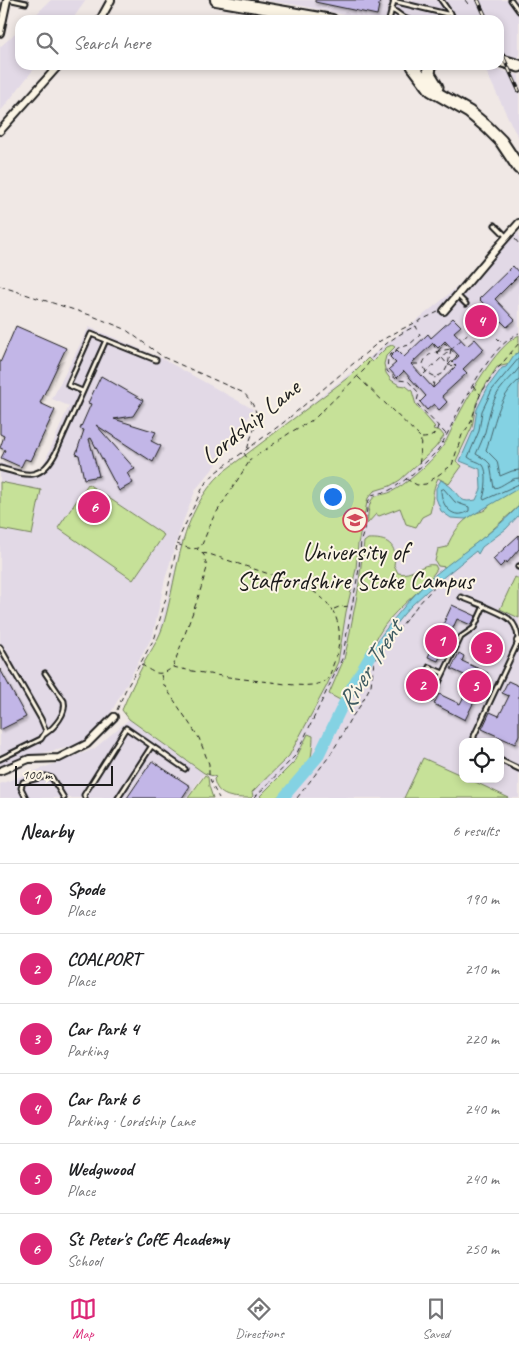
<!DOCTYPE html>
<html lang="en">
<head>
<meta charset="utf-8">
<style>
	:root { --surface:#fff; --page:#f2f2f2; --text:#202124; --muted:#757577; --line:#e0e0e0; --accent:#db2777 }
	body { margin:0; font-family:Caveat,sans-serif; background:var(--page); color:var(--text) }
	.controls { position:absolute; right:15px; bottom:15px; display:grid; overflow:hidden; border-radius:10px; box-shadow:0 2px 8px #0003 }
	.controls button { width:45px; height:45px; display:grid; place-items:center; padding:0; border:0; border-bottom:1px solid var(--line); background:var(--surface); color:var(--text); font:25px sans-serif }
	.scale { position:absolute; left:15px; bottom:12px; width:98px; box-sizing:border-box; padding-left:5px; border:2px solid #1c1c1c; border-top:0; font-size:14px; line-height:18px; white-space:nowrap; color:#1c1c1c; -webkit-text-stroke:4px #fcf5e5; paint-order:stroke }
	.you { position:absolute; left:332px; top:496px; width:18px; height:18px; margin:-12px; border:4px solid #fff; border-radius:50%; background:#1a73e8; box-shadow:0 0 0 8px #1a73e833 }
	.badge { display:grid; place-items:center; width:32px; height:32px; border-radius:50%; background:var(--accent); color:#fff; font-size:16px; font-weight:700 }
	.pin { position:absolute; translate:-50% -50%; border:2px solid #fff; box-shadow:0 1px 5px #0006 }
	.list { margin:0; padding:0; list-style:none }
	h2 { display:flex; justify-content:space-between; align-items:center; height:65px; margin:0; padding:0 20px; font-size:21px }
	h2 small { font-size:16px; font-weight:400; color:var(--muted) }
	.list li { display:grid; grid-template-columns:32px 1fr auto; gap:15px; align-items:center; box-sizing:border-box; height:70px; padding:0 20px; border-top:1px solid var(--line) }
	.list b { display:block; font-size:19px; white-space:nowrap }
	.list p { margin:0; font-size:16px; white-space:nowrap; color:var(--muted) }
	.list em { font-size:16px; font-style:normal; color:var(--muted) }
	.icon { flex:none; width:28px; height:28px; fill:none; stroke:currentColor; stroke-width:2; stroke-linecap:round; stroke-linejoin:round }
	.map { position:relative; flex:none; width:519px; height:798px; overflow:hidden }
	.search { position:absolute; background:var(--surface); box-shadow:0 2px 8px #0003; left:15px; right:15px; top:15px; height:55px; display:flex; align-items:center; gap:12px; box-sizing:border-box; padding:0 18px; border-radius:15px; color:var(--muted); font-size:19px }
	.sheet { height:485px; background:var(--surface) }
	nav { display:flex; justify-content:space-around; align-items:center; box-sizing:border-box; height:70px; border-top:1px solid var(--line); background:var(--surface); font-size:14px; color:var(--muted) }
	nav a { display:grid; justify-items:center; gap:2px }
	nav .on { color:var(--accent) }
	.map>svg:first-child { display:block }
</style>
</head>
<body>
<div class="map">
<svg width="519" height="798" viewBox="0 0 519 798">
	<defs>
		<filter id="shadow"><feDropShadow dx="1.5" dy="2.5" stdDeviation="1" flood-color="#0004"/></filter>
	</defs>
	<rect width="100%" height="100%" fill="#f0e8e5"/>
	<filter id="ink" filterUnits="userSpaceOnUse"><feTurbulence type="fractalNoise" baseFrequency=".02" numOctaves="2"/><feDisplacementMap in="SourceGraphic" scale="10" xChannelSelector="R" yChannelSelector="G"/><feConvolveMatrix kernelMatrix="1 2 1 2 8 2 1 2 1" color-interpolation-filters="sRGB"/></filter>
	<g filter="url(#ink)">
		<g fill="#e2d9e6" fill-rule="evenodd">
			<path d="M 51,0 L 86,0 L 72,20 L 30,20 Z"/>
			<path d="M 263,0 L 519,0 L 519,59 L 499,54 L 499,20 L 368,20 L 303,6 Z"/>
			<path d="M 20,29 L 20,65 L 37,65 L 0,112 L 0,47 Z"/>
			<path d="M 483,65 L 519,75 L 519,137 L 514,130 Z"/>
			<path d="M 519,232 L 519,798 L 255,798 L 204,773 L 187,798 L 0,798 L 0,784 L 94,749 L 129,719 L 185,760 L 122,710 L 138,675 L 158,638 L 182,540 L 214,481 L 441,301 ZM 463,742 L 500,742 L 500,779 L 463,779 Z"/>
			<path d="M 89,327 L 161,358 L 253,409 L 232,446 L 196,489 L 182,524 L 165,579 L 153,635 L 106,722 L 86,742 L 66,748 L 21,758 L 0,766 L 0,463 L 31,472 L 42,468 L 69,406 L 52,399 Z"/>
		</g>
		<g fill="#c6e198" stroke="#717e5a">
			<path d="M 519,335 L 519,362 L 497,367 L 482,391 L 476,404 L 472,427 L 456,461 L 462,466 L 449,484 L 438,478 C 431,492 434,499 430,513 L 422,517 L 416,527 L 406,524 L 400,508 L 379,516 L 376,514 L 367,524 C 368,517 368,508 371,501 C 374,494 385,495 391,492 C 405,485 424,468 435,456 C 445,447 450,432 456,420 C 468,397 495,347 519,335 Z"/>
			<path d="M 392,345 L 395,347 L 386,356 L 384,364 L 386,373 L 391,380 L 399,385 L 406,386 L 412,391 L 416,405 L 435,427 L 433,429 L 440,431 L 444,436 L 435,448 L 400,480 L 390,486 L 374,491 L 368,498 L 358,544 L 356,569 L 346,612 L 338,662 L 326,687 L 289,756 L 252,792 L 253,796 L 251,798 C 234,798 217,798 214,779 L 216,777 L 204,773 L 129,719 L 122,710 C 129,693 137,677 145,661 C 152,649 160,637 164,623 C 179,570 179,513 223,472 L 350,376 L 368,358 L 372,362 L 387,347 Z"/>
			<path d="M 519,461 L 519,506 L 484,537 L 446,567 L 438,566 L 435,561 L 438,549 L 447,547 C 452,534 461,521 474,514 C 477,512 482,512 485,510 C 494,503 512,472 519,461 Z"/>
			<path d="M 0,482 L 41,490 L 32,535 L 0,529 Z"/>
			<path d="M 88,484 L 164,535 L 133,580 L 58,528 Z"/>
			<path d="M 368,539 C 387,538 398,544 394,565 L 398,573 C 412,577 422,562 435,565 L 437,569 C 423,591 399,605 384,626 C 368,650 359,678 340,700 L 329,694 L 344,659 L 348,642 L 358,590 L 364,542 Z"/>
			<path d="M 515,577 L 519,579 L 519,618 L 500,609 Z"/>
			<path d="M 308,734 L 313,736 C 313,741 312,756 310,760 C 307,769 284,796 275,798 C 271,798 266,798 262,798 L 260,796 L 294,762 Z"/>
			<path d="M 423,758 L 463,776 L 463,779 L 469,779 L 509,798 L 404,798 Z"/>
			<path d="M 205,775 L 208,777 L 209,786 L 213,798 L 188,798 Z"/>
		</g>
		<g fill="#84d2e3" stroke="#5a8993">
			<path d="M 519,352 L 519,488 L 466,519 L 451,518 L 441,511 L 436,498 L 436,488 L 441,480 C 445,483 449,485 452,488 C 461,499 461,503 476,500 L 481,489 L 480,469 L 460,461 L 474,429 L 477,409 L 488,387 L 502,368 L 506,367 L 514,355 Z"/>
			<path d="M 519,506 L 519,515 L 506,529 L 482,547 L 478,554 L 476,551 C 454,569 431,586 411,606 C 394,624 381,645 367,665 L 363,662 C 384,630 407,600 436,574 C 464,551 494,532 519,506 Z"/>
		</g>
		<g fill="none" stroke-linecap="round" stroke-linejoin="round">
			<g stroke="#46656c" stroke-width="1">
				<path d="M 519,358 L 492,390 L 482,411 L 479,431 L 468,457 C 472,461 479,461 483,465 C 488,471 486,491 483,498 L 484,500 L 519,484"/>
				<path d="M 519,368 C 513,377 505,382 499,391 C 490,405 489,417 485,432 C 483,439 479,447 476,454 L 486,460 L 490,464 L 494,488 C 503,487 509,478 519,478"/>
				<path d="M 519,380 C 497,398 495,425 486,450 L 497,461 L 500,476 L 512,471 L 519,470"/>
				<path d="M 444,489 L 455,502 L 469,507 L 469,511 C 453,521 441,506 441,490 Z"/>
			</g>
			<path stroke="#84d2e3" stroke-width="11" d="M 283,798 L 318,757 L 351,688 L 373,651"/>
		</g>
		<g fill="#c2b6e7" stroke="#1c1c1c" fill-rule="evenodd" filter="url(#shadow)">
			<path d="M 315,0 L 380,0 L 377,15 L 315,2 Z"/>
			<path d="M 513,266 L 519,273 L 519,275 L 495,299 L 515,320 L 507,327 L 479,299 Z"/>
			<path d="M 453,318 L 461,326 L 454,332 L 467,346 L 475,339 L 484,349 L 463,369 L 467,373 L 442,396 L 447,402 L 439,410 L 434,404 L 427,410 L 420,402 L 426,396 L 404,371 L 397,378 L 389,369 L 396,363 L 390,357 L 397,350 L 404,357 L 428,334 L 431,338 ZM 445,341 L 459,356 L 452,362 L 456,366 L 433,388 L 411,364 L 433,343 L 438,348 Z"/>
			<path d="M 16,326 L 66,348 L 40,403 L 55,410 L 31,461 L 25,459 L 21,467 L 1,458 L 5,450 L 0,448 L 4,436 L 0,434 L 0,363 Z"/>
			<path d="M 101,376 L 143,400 L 133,416 L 114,419 L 156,432 L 151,441 L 161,446 L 153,462 L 96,425 L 135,469 L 127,473 L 133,483 L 119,491 L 91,438 L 89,439 L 99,476 L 84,479 L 79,455 L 76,454 L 84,430 L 80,429 L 91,404 L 88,403 Z"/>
			<path d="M 519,535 L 519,549 L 507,563 L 506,561 L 500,567 L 493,559 Z"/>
			<path d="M 452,605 L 476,616 L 471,625 L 457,619 L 438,661 L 428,657 Z"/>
			<path d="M 459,653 L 464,656 L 462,661 L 488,673 L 465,720 L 434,704 L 439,694 L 460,704 L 473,679 L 451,669 Z"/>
			<path d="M 0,669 L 26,717 L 0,730 Z"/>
			<path d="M 423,671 L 433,676 L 421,698 L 411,693 Z"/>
			<path d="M 508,681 L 519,686 L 519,735 L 515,744 L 482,729 L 490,712 L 499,716 L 509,696 L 502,693 Z"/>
			<path d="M 152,761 L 190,786 L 182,798 L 127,798 Z"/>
		</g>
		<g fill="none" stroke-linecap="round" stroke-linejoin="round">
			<g stroke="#1c1c1c" stroke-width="7">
				<g id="lane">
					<path d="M 12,0 L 26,3"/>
					<path d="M 441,0 L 455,20"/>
					<path d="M 511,0 L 519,11"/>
					<path d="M 393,1 L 447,14 L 451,13"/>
					<path d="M 391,10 C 399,12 401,18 409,20"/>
					<path d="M 389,20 L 394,1"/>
					<path d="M 495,225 L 507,237"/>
					<path d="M 458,296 L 466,304"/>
					<path d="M 82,391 L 68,385 L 91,334 L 156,360"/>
					<path d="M 0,468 C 26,475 40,482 55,454 L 106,340"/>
					<path d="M 518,567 L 519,566"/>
					<path d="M 461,597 L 484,606"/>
					<path d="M 0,647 L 41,719 L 46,731 L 41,739 L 0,759"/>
					<path d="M 429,667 L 443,673"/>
					<path d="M 431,699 L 461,637 L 474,628 L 484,606 C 501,615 516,616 518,638"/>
					<path d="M 45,734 C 55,727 67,713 64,701 L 45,673"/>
					<path d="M 474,742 L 474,736 L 518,642"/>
					<path d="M 500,760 L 519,769"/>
					<path d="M 26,798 L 21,788 L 23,782 L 46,776 L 52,778 L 64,798"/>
					<path d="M 85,798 L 84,795 L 126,728 L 185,769"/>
					<path d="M 118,798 L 151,747"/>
				</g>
			</g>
			<g stroke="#1c1c1c" stroke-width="10">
				<g id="street">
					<path d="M 100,20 L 111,0"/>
					<path d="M 0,33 L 7,0"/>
					<path d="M 0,131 L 59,65"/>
					<path d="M 444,311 L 497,248 L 519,223"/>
					<path d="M 518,641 L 519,642"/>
					<path d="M 0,771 L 29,759 L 59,758 L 87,744 L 114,717"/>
				</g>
			</g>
			<g stroke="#1c1c1c" stroke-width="14">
				<path id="primary" d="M 216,0 L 332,20"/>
			</g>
			<g stroke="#1c1c1c" stroke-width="15">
				<g id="highway">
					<path d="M 499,60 L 519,66"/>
					<path d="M 413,66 L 431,90 L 469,112 L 487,127 L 501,141 L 519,168"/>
					<path d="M 430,66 L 429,74 L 437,87"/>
				</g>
			</g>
			<g stroke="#1c1c1c" stroke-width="1" stroke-dasharray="5 4" stroke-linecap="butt">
				<path d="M 465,0 L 468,4"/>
				<path d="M 515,239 L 519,244"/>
				<path d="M 0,286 L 90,315 L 125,329 L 163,357 L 244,393 C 266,418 254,423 247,450"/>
				<path d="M 497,338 L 503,344"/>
				<path d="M 433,343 L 437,352 L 448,365 L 456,366"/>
				<path d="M 451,349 L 448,365 L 444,373 L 436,377 L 426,372 L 423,364 C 427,351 440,351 451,349 Z"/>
				<path d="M 438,351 L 445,343 L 457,356 L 448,365"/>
				<path d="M 413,364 L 422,364"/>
				<path d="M 424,374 L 475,327"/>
				<path d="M 358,377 L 421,438 L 420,459 L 418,469"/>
				<path d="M 473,386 L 480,394"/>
				<path d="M 433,387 L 435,377"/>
				<path d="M 422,438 C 431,438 436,435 438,426"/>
				<path d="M 244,453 L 249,461 L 291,432 L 314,419 L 365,369 C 373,351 397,334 416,326 L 420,335 L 409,345 L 398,348 L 388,357 L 387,371 L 397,380 L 408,381 L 419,393 L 417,401 L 418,405 L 446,434"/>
				<path d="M 406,479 L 417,485 L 426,484 L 452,465 L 462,435 L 470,424 L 480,395 L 495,372 L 519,343"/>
				<path d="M 177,544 C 185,547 193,551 201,547 L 213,518 L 249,462"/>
				<path d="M 334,609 L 339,607 L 351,606"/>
				<path d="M 141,664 C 153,673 160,678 173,667 L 198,598 L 207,568 L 204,555 L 197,549"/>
				<path d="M 173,667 C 205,674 238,679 271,682 C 287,684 306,688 321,683 C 329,681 331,672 333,665 C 349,626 334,597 296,583 L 209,554 L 201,553"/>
				<path d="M 161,675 L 164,685 L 199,738 L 209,764 L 209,775 L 212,785 L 219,798"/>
				<path d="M 117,710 L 125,691 L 155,637 L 167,594 L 178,540 L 204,485 L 216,472 L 283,423 L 380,341 L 402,329 L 438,312"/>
				<path d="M 254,798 L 296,755 L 342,659 L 359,569 L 361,540 L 364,531 L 368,502 L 372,495 C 377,493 384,493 390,490 C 403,483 427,462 437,451 C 445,440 451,426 457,414 C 470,389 493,345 519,333"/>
				<path d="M 297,798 L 328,758 L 340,739 L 349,721 L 360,706 L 371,685 L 374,662 L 381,651 L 417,606 L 436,585"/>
			</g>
			<use href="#lane" stroke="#fcf5e5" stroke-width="3"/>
			<use href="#street" stroke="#fcf5e5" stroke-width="6"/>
			<use href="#primary" stroke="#fcf5e5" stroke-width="10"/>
			<use href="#highway" stroke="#fcf5e5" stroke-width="11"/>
			<g stroke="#1c1c1c" stroke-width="4">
				<g id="rail">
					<path d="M 478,0 L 487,20"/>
					<path d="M 499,48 L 519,91"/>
				</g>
			</g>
			<use href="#rail" stroke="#fcf5e5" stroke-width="2" stroke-dasharray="5.5" stroke-linecap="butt"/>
		</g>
	</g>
	<defs>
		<g id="university-ring" transform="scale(1.25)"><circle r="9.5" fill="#fcf5e5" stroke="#d1495b" stroke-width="1.5"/><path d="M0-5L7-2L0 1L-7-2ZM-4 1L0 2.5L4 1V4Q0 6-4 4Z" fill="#d1495b"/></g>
	</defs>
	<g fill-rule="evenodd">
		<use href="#university-ring" x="355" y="520"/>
	</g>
	<g text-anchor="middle" stroke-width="4" stroke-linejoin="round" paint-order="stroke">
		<g font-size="25" fill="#1c1c1c" stroke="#fcf5e5">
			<text transform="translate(250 421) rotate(-39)" y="9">Lordship Lane</text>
		</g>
		<g font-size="25" fill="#1c1c1c" stroke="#fcf5e5">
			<text x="355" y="560">University of<tspan x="355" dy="29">Staffordshire Stoke Campus</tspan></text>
		</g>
		<g font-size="26" font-style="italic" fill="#405c62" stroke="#fcf5e5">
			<text transform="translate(369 666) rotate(-58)" y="9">River Trent</text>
		</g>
	</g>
</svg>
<div class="controls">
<button><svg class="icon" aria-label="locate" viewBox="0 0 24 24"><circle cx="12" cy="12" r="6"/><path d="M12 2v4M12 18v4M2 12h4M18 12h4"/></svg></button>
</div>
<div class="scale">100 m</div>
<div class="you"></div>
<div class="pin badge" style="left:441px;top:641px">1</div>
<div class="pin badge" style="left:422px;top:685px">2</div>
<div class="pin badge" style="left:487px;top:648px">3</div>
<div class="pin badge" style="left:481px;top:321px">4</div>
<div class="pin badge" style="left:475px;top:686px">5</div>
<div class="pin badge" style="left:94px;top:507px">6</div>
<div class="search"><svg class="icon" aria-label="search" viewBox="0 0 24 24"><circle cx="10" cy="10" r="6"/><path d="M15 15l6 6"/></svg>Search here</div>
</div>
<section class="sheet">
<h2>Nearby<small>6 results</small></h2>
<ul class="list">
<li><span class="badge">1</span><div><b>Spode</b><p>Place</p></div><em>190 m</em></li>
<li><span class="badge">2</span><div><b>COALPORT</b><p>Place</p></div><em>210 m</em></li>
<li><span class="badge">3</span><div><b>Car Park 4</b><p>Parking</p></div><em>220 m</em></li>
<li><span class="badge">4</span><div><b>Car Park 6</b><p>Parking · Lordship Lane</p></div><em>240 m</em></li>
<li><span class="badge">5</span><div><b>Wedgwood</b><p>Place</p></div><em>240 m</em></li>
<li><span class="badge">6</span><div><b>St Peter's CofE Academy</b><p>School</p></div><em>250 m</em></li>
</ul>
</section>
<nav>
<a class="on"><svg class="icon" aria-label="map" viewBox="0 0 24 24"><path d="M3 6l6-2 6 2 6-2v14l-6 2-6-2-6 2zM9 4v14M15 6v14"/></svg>Map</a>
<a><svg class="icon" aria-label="directions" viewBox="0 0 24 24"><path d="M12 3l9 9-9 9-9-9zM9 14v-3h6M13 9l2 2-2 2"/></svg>Directions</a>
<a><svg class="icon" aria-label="saved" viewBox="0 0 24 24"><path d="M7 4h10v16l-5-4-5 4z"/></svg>Saved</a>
</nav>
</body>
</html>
